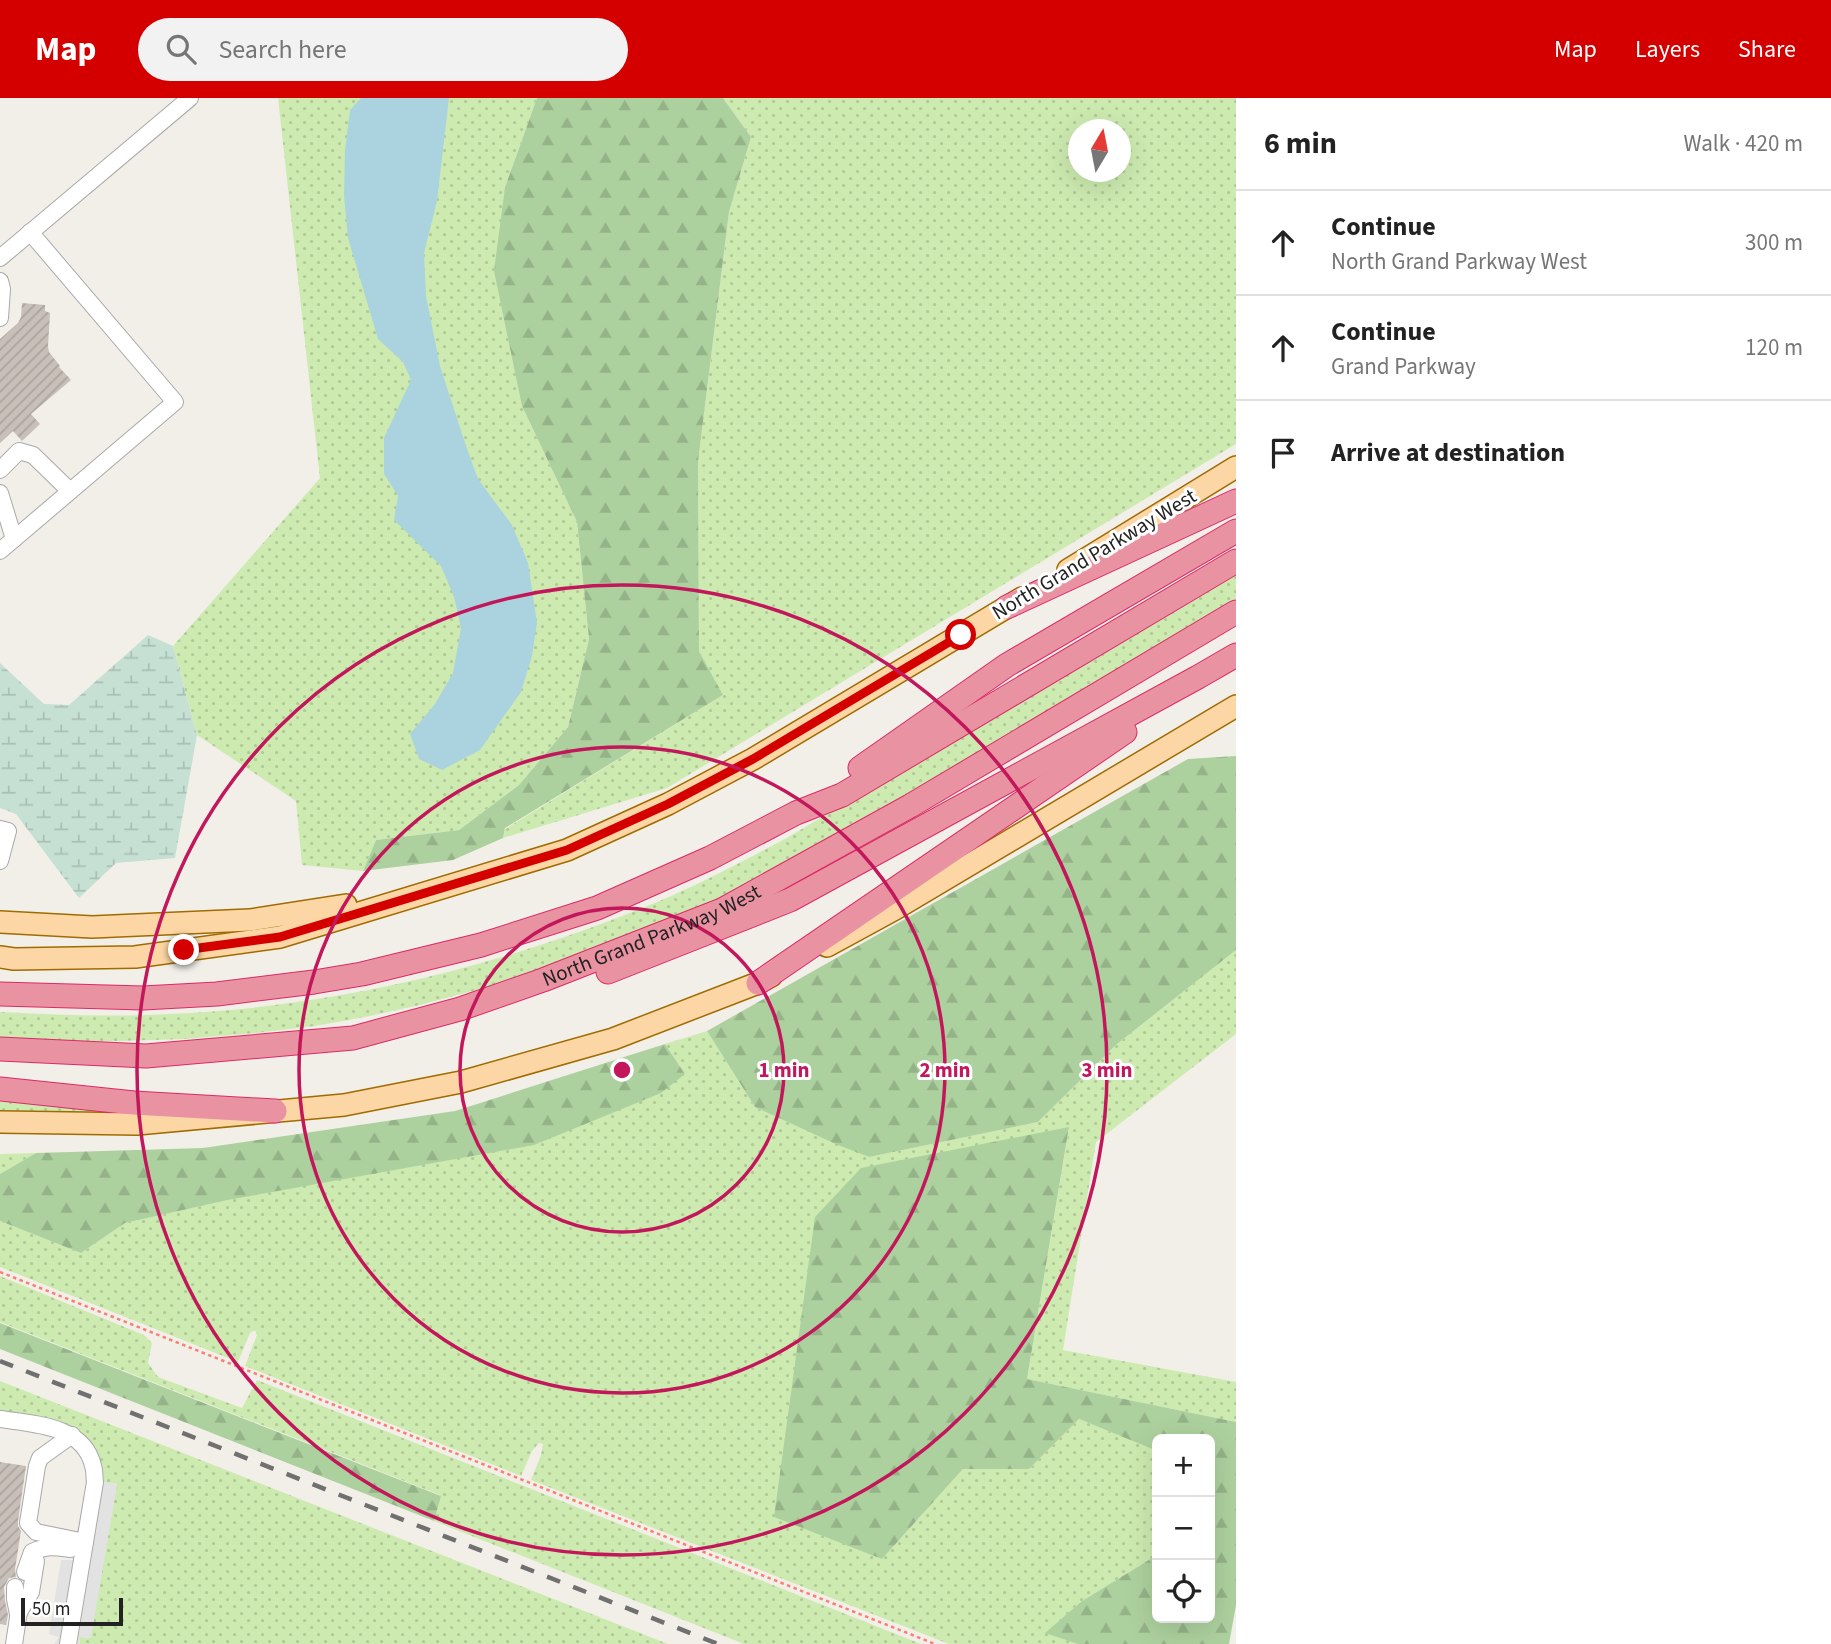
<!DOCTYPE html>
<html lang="en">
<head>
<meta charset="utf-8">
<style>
	:root { --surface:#fff; --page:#f2f2f2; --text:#222; --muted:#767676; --line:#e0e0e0; --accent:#d40000 }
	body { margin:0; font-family:"Source Sans 3",sans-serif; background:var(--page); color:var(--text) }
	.controls { position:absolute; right:21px; bottom:21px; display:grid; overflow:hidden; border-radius:10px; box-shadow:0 7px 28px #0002 }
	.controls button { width:63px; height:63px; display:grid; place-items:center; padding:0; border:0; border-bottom:2px solid var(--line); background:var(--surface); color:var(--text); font:35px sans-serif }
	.compass { position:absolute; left:1068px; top:21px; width:63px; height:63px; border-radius:50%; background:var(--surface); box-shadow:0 7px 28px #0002; rotate:10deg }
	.scale { position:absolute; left:21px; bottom:18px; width:102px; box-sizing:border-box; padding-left:7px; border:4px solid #222; border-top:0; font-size:19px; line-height:24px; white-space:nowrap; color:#222; -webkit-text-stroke:5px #fff; paint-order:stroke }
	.stop { position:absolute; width:21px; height:21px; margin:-16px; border:5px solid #d40000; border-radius:50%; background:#fff }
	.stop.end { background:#d40000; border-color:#fff; box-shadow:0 2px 7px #0008 }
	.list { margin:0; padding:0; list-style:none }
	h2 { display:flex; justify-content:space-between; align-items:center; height:91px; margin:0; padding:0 28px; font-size:30px }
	h2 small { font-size:23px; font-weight:400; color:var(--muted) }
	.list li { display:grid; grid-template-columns:46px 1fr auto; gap:21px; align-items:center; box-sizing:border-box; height:105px; padding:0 28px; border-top:2px solid var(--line) }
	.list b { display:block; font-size:26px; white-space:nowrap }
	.list p { margin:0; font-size:23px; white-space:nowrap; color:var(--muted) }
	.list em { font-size:23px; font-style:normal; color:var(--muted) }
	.icon { flex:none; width:38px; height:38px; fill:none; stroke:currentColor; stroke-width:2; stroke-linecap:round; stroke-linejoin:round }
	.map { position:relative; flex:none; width:1236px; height:1546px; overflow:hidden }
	header { display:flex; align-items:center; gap:42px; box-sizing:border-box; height:98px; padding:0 35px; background:var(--accent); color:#fff }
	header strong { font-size:33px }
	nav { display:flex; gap:38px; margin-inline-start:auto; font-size:24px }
	.search { width:490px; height:63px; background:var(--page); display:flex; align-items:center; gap:18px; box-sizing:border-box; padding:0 24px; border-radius:38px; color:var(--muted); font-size:26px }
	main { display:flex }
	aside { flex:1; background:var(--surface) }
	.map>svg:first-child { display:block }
</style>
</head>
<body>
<header>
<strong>Map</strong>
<div class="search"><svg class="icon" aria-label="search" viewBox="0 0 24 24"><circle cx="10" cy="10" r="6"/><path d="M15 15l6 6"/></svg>Search here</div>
<nav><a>Map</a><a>Layers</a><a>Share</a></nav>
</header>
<main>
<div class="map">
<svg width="1236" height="1546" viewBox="0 0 1236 1546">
	<defs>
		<pattern id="grass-dots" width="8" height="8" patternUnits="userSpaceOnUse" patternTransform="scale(1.75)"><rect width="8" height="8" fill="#cdebb0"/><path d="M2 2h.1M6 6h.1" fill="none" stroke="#b0c997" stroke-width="1.8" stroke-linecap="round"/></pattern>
		<pattern id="forest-firs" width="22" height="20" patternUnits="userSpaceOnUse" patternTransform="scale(1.75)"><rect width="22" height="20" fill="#add19e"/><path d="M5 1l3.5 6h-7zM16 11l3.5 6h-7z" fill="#95b388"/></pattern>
		<pattern id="wetland-marsh" width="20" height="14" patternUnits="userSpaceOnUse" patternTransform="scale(1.75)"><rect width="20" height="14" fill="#c6e0d4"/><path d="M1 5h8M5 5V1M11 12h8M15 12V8" fill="none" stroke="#aac0b6"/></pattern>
		<pattern id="building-hatch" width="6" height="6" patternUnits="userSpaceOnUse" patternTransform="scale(1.75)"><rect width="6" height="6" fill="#c7bfb8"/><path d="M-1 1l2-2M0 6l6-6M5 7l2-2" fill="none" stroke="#aba49e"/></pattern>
	</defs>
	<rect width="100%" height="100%" fill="#f2efe9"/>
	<g fill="url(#grass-dots)" fill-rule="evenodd">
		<path d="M 278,0 L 537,0 L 505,89 L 522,308 L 577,424 L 589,541 L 568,629 L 519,687 L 459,732 L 376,742 L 363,773 L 302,767 L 296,703 L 197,637 L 173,548 L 320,380 Z"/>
		<path d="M 723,0 L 1236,0 L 1236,346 L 667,690 L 503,740 L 505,731 L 723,597 L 699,553 L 698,364 L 729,114 L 751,39 ZM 1078,32 L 1120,32 L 1120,74 L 1078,74 Z"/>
		<path d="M 1236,473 L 1236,501 L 851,731 L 710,807 L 521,880 L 420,907 L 370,918 L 315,928 L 256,935 L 185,941 L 120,943 L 71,943 L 0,940 L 0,914 C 56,917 113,919 169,916 C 338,909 501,868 657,804 C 701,786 743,763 785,741 Z"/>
		<path d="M 1236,852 L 1236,936 L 1096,1044 L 1063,1252 L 1236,1284 L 1236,1324 L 1027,1281 L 1069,1030 L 882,1461 L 964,1370 L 1029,1371 L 1079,1321 L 1157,1353 L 1157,1457 L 1082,1503 L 1046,1535 L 1078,1546 L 949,1546 L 531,1382 L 541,1357 L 543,1346 L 539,1345 L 532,1353 L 521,1378 L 245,1268 L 257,1237 L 256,1233 L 253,1233 L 250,1235 L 238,1264 L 0,1169 L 0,1123 L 81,1155 L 125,1125 L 228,1102 L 685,976 L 665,946 L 707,933 L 755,1009 L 869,1059 L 1038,1024 L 1117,946 Z"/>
		<path d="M 0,999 L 104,1014 L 105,1017 L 0,1017 Z"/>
		<path d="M 36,1055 L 0,1076 L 0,1056 Z"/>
		<path d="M 0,1178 L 144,1237 L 152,1245 L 148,1265 L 158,1279 L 242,1310 L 257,1282 L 921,1546 L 744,1546 L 434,1423 L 440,1397 L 0,1224 Z"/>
		<path d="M 0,1283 L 668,1546 L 80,1546 L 79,1539 L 90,1540 L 117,1386 L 104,1384 C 98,1320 51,1321 0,1313 Z"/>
	</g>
	<g fill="url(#forest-firs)">
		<path d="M 537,0 L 723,0 L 751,39 L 729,114 L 698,364 L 699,553 L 723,597 L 505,730 L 503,740 L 453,762 L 363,773 L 376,742 L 459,732 L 519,687 L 568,629 L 589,541 L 577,424 L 522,308 L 494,173 L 505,89 Z"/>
		<path d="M 1236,658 L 1236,852 L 1117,946 L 1038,1024 L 869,1059 L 838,1047 L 755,1009 L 707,933 L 1188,661 Z"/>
		<path d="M 665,946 L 685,976 L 661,995 L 534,1047 L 228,1102 L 125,1125 L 81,1155 L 0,1123 L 0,1076 L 36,1055 L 203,1050 L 455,1013 Z"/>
		<path d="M 1069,1029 L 1027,1281 L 1236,1324 L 1236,1507 L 1229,1546 L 1078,1546 L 1045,1535 L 1082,1503 L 1157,1457 L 1157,1520 L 1210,1520 L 1210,1341 L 1157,1341 L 1157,1353 L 1079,1321 L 1029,1371 L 963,1371 L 882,1461 L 774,1419 L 815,1119 L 861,1070 Z"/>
		<path d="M 0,1225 L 441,1398 L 434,1423 L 0,1251 Z"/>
	</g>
	<path fill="url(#wetland-marsh)" d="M 148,537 L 173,548 L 197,637 L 175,760 L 116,765 L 79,800 L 16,716 L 0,710 L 0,565 L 44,606 L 69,607 Z"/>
	<path fill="#e2e2e2" d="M 104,1384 L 117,1386 L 91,1540 L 79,1539 L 80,1546 L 54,1546 L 59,1539 L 49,1536 L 61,1462 L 73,1462 L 70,1457 L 77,1433 L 83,1402 L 82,1399 Z"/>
	<path fill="#aad3df" d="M 361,0 L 449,0 L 437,103 L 424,155 L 426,198 L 440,268 L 466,348 L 478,381 L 512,427 L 528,465 L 537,525 L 532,558 L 521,594 L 480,652 L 442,672 L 419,661 L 410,636 L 435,606 L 453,575 L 461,530 L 454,499 L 441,468 L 394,422 L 398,398 L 384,376 L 384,340 L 411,282 L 403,264 L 378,241 L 348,140 L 344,98 L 345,53 L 350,12 Z"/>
	<g fill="url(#building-hatch)">
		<path d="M 22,205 L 45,207 L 45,213 L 50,215 L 48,248 L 49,254 L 60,268 L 59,269 L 71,282 L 31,316 L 40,326 L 22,343 L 13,333 L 0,345 L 0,241 L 18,225 L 21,219 Z"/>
		<path d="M 0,1364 L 26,1368 L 18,1423 L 18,1428 L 21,1433 L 15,1471 L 16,1479 L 9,1480 L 4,1489 L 5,1503 L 8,1517 L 6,1527 L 0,1526 Z"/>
	</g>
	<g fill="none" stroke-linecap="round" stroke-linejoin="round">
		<g stroke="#a9a9a9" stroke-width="18">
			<g id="minor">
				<path d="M 0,160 L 190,0"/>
				<path d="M 0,183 L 2,191 L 0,220"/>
				<path d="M 0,372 L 19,353 L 33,357 L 70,393"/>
				<path d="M 0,395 L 14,441"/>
				<path d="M 0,453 L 175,304 L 30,134"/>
				<path d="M 0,731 L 8,733 L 0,763"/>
				<path d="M 0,1321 C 33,1326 84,1327 93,1368 C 95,1373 94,1379 95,1384 L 68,1546"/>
				<path d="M 72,1337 L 40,1360 L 37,1368 L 28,1425 L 36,1434 L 85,1444"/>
				<path d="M 25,1474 L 32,1454 C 46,1447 56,1449 70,1451"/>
				<path d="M 15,1489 L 15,1501 L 18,1516"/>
				<path d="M 18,1516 L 31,1494 L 36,1463"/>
				<path d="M 14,1546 L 20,1507"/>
			</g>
		</g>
		<g stroke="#a06b00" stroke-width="24">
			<g id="major">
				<path d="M 1068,472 L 1236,369"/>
				<path d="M 0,824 L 92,829 L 250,822 L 346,807"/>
				<path d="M 827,848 L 895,811 L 1236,608"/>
				<path d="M 0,859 L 14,861 L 135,859 L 280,839 L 567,752 L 668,706 L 753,661 L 1022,500"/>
				<path d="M 0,1024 L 137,1026 L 344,1007 L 461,984 L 613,941 L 758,885 L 771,878"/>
			</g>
		</g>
		<g stroke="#dc2a67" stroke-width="25">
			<g id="highway">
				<path d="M 1007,509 L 1236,403"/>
				<path d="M 860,670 L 1007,567 L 1236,433"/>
				<path d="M 608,874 L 790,802 L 1198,579 L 1236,557"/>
				<path d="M 758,885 L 1125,634"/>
				<path d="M 0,896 L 143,900 L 217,896 L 314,884 L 362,876 L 481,847 L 597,810 L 710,760 L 796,715 L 842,697 L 1236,463"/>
				<path id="s1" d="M 0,951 L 146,958 L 353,940 L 460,911 L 543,882 L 722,812 L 910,708 L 1236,514"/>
				<path d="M 0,991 L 134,1005 L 275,1013"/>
			</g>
		</g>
		<path stroke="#fa8072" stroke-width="2.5" stroke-dasharray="3.5 3.5" stroke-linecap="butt" d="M 0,1174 L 935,1546"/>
		<use href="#minor" stroke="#fff" stroke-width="16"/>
		<use href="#major" stroke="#fcd6a4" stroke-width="21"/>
		<use href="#highway" stroke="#e892a2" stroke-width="23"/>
		<path stroke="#707070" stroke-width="4.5" stroke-dasharray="14 14" stroke-linecap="butt" d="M 0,1263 L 718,1546"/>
	</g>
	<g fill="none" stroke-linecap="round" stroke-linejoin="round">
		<path stroke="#d40000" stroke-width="9" d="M 184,852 L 280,839 L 567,752 L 668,706 L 753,661 L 961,537"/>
	</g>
	<g fill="none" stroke="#c2185b" stroke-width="3.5">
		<circle cx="622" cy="972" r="162"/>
		<circle cx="622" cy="972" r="323"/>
		<circle cx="622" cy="972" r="485"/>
	</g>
	<g text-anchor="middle" stroke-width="6" stroke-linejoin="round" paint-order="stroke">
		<g font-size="21" fill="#222" stroke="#fff">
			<text transform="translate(1094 456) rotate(-31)" y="7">North Grand Parkway West</text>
			<text dy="7" stroke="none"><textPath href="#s1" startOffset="670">North Grand Parkway West</textPath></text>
		</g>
	</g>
	<circle cx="622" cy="972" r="10" fill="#c2185b" stroke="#fff" stroke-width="3.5"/>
	<g font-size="21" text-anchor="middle" font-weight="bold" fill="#c2185b" stroke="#fff" stroke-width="6" stroke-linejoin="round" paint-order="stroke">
		<text x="784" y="979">1 min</text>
		<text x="945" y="979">2 min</text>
		<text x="1107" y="979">3 min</text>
	</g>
</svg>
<div class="controls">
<button>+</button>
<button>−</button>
<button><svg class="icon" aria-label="locate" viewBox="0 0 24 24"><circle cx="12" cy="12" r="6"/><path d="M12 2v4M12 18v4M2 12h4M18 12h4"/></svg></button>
</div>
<svg class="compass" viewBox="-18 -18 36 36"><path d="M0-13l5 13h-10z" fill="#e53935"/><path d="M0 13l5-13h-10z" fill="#767676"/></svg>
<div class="scale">50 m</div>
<div class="stop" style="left:961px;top:537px"></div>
<div class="stop end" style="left:184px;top:852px"></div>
</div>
<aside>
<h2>6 min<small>Walk · 420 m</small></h2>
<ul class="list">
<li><svg class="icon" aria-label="ahead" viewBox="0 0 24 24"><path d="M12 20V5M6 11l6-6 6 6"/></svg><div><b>Continue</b><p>North Grand Parkway West</p></div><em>300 m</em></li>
<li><svg class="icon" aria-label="ahead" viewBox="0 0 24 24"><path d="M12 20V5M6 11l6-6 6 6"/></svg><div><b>Continue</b><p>Grand Parkway</p></div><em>120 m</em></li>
<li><svg class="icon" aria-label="arrive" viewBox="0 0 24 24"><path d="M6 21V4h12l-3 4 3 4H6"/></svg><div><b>Arrive at destination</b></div></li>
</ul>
</aside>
</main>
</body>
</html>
